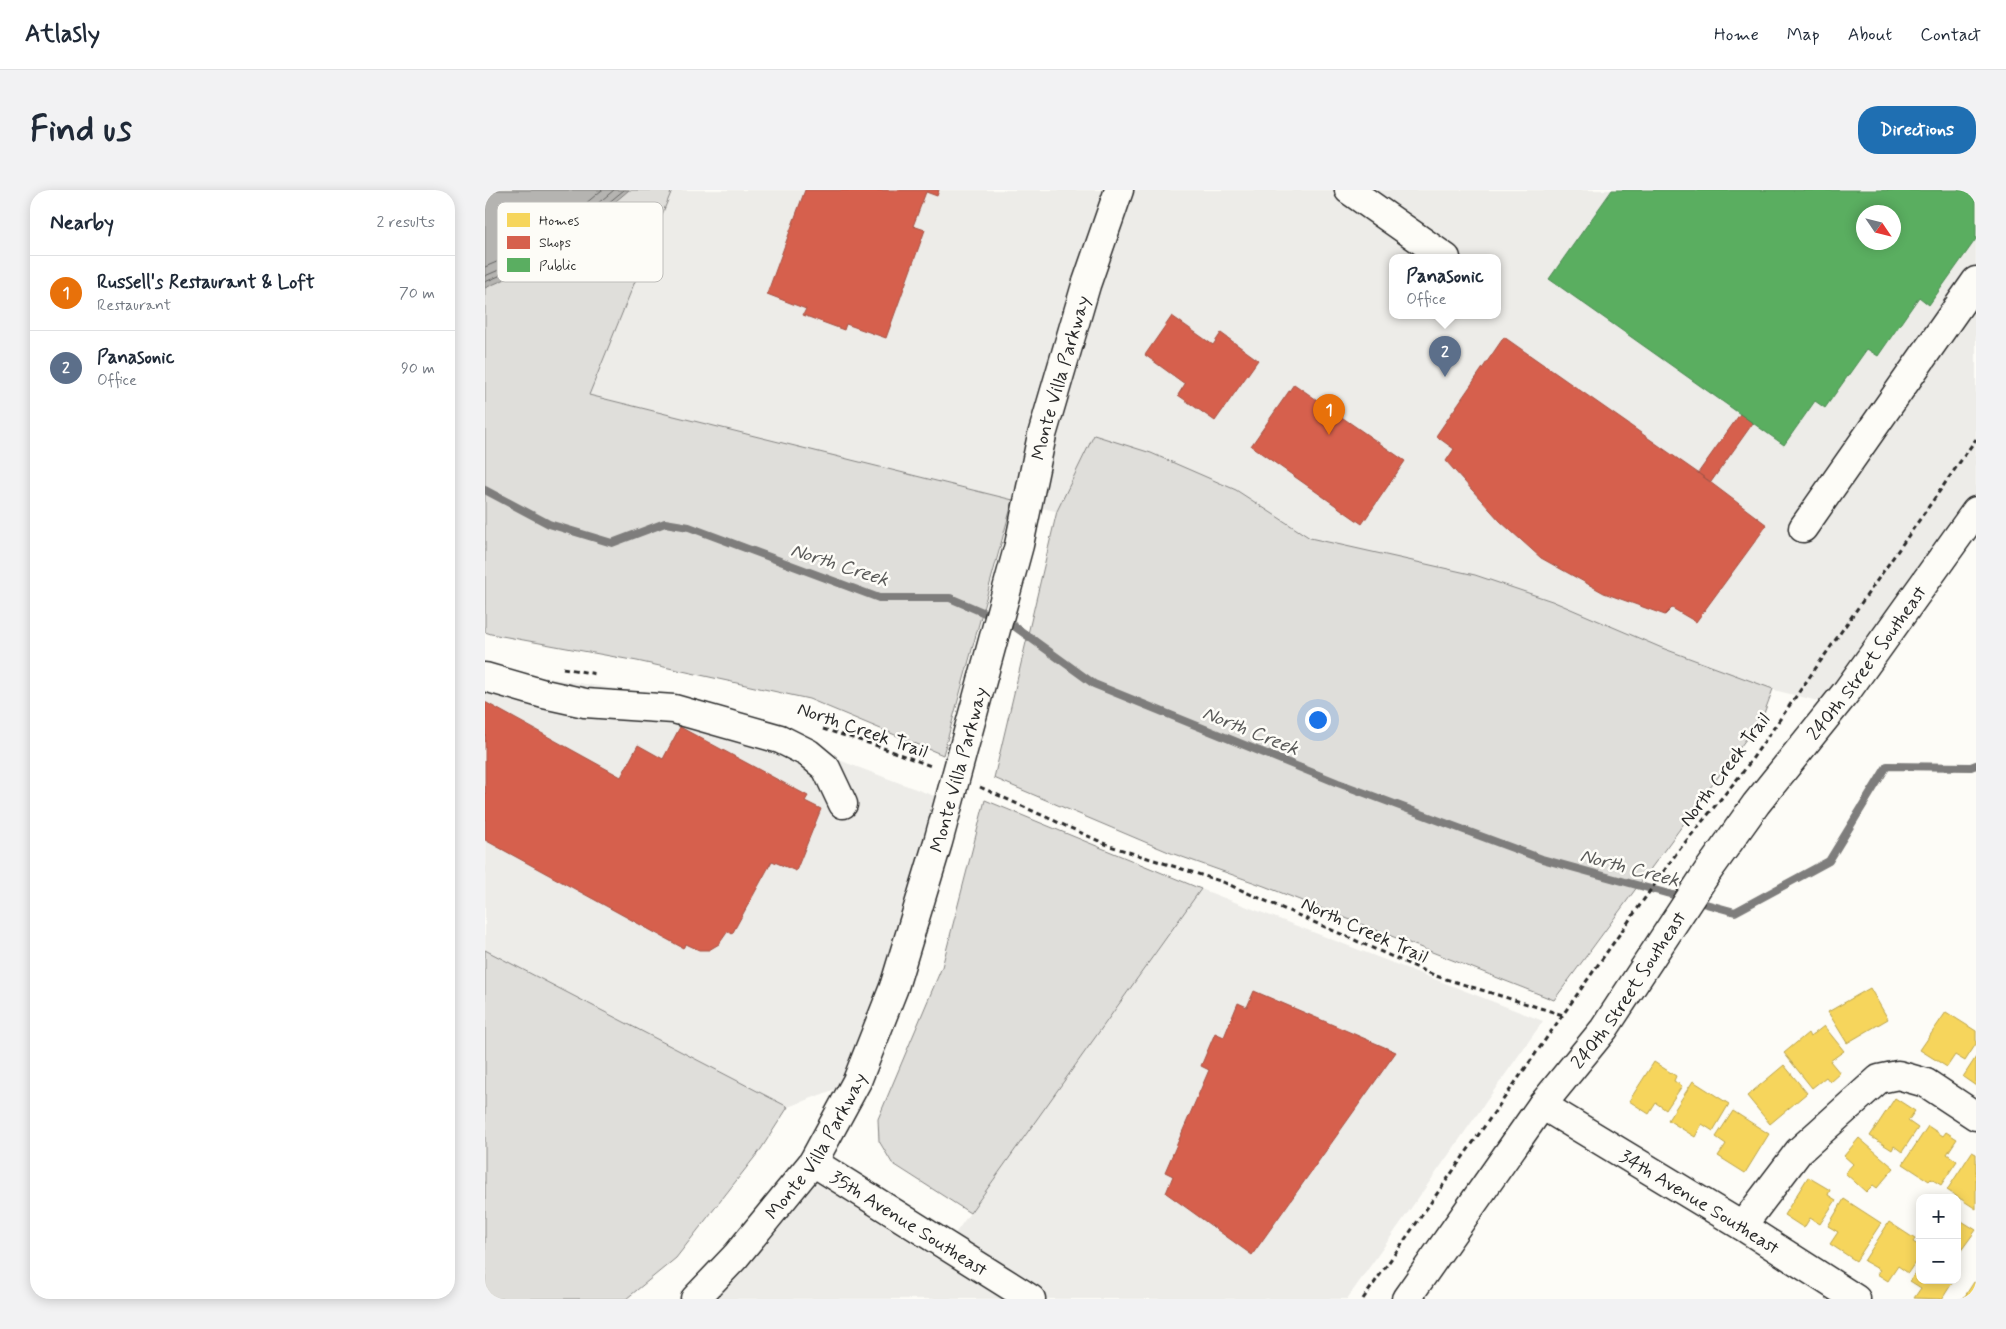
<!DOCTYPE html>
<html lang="en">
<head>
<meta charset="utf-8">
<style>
	:root { --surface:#fff; --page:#f2f2f3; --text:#1f2937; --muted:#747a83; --line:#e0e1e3; --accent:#1f6fb2 }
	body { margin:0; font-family:Mynerve,sans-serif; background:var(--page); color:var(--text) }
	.controls { position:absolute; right:15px; bottom:15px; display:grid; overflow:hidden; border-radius:10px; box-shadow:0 2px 12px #0003 }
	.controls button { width:45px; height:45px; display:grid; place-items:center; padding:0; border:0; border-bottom:1px solid var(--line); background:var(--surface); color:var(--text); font:25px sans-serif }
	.compass { position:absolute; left:1371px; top:15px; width:45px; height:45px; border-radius:50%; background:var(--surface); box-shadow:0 2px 12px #0003; rotate:125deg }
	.you { position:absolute; left:832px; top:529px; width:18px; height:18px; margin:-12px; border:4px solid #fff; border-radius:50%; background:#1a73e8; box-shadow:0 0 0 8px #1a73e833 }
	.badge { display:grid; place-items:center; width:32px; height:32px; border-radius:50%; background:var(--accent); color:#fff; font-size:16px; font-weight:700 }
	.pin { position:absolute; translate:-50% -41px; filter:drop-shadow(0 1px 2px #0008) }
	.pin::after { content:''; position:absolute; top:26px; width:18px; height:15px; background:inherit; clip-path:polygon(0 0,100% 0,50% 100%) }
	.popup { position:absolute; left:904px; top:64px; width:112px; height:65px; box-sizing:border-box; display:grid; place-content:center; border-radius:10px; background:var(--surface); filter:drop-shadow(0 1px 4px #0005); font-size:16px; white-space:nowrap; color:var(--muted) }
	.popup b { font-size:19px; color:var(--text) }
	.popup::after { content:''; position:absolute; left:50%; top:100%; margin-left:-10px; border:10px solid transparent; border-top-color:var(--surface) }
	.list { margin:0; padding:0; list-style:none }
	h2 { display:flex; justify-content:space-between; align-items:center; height:65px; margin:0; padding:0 20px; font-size:21px }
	h2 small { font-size:16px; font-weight:400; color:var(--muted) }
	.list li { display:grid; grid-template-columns:32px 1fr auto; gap:15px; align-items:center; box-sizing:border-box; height:75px; padding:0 20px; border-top:1px solid var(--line) }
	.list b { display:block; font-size:19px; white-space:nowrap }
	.list p { margin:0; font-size:16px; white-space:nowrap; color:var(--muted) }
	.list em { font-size:16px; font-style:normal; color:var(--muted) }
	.map { position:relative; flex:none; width:1491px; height:1109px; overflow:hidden; border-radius:20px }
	header { display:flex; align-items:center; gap:30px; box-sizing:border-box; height:70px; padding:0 25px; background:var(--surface); border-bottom:1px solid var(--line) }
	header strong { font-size:24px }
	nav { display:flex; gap:28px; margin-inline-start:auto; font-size:18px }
	.intro { display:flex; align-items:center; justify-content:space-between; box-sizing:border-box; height:120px; padding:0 30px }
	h1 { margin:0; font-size:35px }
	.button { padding:12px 22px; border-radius:20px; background:var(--accent); color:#fff; font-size:18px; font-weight:700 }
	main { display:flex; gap:30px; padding:0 30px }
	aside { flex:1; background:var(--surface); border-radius:20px; box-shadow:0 2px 12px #0003 }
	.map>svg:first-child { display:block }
</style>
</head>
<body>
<header>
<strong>Atlasly</strong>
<nav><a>Home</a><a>Map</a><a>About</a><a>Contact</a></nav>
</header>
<div class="intro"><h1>Find us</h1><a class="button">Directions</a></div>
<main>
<aside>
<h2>Nearby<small>2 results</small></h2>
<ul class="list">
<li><span class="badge" style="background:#e8710a">1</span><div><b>Russell's Restaurant &amp; Loft</b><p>Restaurant</p></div><em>70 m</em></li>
<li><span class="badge" style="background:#5c6f8a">2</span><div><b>Panasonic</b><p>Office</p></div><em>90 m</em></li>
</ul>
</aside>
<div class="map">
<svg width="1491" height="1109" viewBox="0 0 1491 1109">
	<rect width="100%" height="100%" fill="#fdfcf7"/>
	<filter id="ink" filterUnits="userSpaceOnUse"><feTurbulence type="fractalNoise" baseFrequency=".02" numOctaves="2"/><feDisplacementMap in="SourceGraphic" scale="10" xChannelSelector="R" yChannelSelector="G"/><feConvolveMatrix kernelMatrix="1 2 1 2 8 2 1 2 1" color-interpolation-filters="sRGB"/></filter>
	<g filter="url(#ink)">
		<g fill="#edece8" fill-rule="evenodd">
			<path d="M 187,0 L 1491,0 L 1491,314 L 1345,514 L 104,205 ZM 1378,22 L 1408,22 L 1408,52 L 1378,52 ZM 908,68 L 1012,68 L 1012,126 L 908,126 Z"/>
			<path d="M 0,478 L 189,508 L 452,607 L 372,891 L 303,917 L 0,760 Z"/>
			<path d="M 716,699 L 1058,831 L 862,1109 L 225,1109 L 332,993 L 452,1069 Z"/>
		</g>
		<g fill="#dfdeda" stroke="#858482">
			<path d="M 0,0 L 187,0 L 104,205 L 528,310 L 458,565 L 324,509 L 152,471 L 6,444 L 0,442 Z"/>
			<path d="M 609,245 L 666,263 L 751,300 L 825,348 L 990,385 L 1067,411 L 1177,458 L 1288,499 L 1278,526 L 1069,810 L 779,696 L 686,663 L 509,588 L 572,321 Z"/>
			<path d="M 500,610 L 716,699 L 485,1023 L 407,973 L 394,951 L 393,929 L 457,777 Z"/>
			<path d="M 0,760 L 303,917 L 276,959 L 191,1068 L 141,1109 L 0,1109 Z"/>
		</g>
		<path fill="#b5b4b1" stroke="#7e7d7b" d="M 0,0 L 144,0 L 59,72 L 0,98 Z"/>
		<g fill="#f6d55c" stroke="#b9a24d">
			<path d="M 1385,798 L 1403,829 L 1362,853 L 1343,822 Z"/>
			<path d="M 1461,822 L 1491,841 L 1491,854 L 1480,871 L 1470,865 L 1462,877 L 1435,860 Z"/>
			<path d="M 1339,836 L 1359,861 L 1345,871 L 1355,883 L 1345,892 L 1341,887 L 1327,898 L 1299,863 L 1323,843 L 1325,847 Z"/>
			<path d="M 1491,867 L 1491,896 L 1478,887 Z"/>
			<path d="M 1169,872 L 1191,886 L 1189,891 L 1197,896 L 1181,920 L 1171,913 L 1164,924 L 1144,911 Z"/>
			<path d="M 1299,875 L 1322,903 L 1285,934 L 1262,906 Z"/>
			<path d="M 1208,891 L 1244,914 L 1228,941 L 1217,934 L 1210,947 L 1183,930 Z"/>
			<path d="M 1410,908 L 1430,921 L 1423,931 L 1433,938 L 1417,962 L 1409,956 L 1407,960 L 1385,946 Z"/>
			<path d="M 1248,921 L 1284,944 L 1260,983 L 1233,966 L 1241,954 L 1231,947 Z"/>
			<path d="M 1443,936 L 1458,946 L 1461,942 L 1472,949 L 1462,964 L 1472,971 L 1456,995 L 1446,989 L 1444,991 L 1418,974 Z"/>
			<path d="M 1374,948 L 1409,978 L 1392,998 L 1388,995 L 1381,1002 L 1360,983 L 1368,974 L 1359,966 Z"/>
			<path d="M 1487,962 L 1491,964 L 1491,1019 L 1462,1000 Z"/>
			<path d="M 1323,987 L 1345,1000 L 1343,1005 L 1351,1010 L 1335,1034 L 1325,1028 L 1319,1038 L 1299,1025 Z"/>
			<path d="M 1359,1009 L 1396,1033 L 1371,1071 L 1345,1054 L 1353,1042 L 1343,1036 Z"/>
			<path d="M 1472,1028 L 1491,1040 L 1475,1062 L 1472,1060 Z"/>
			<path d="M 1404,1032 L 1430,1049 L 1428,1052 L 1435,1056 L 1435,1065 L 1423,1083 L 1413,1076 L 1403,1091 L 1392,1084 L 1395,1080 L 1379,1071 Z"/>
			<path d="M 1435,1076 L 1435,1090 L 1469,1090 L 1457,1109 L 1429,1108 L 1436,1098 L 1425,1091 Z"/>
			<path d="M 1489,1092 L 1491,1093 L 1491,1109 L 1478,1109 Z"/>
		</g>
		<g fill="#d6604d" stroke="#a35043">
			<path d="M 320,0 L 454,0 L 452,6 L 441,2 L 428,36 L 440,40 L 401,148 L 361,134 L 359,140 L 318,125 L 321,119 L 282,104 Z"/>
			<path d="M 687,126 L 728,155 L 736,143 L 773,170 L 730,231 L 693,205 L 700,194 L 660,165 Z"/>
			<path d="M 1019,147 L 1213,283 L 1282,335 L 1211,432 L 1187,418 L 1180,425 L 1119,403 L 1056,368 L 1015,331 L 961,271 L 969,259 L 951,246 Z"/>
			<path d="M 809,194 L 920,271 L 877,334 L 766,256 Z"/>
			<path d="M 1255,224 L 1268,233 L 1226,292 L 1213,283 Z"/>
			<path d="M 0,512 L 136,587 L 153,555 L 178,569 L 195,537 L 323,606 L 320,611 L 336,619 L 311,681 L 287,671 L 247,744 L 243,741 L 234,754 L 224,760 L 214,760 L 201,754 L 198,758 L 0,650 Z"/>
			<path d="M 769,801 L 911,862 L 767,1065 L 681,1003 L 688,986 L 680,982 L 724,880 L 716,876 L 730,843 L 739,847 L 753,813 L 762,817 Z"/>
		</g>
		<path fill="#5aae61" stroke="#4c8751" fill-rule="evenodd" d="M 1127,0 L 1491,0 L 1491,49 L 1444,115 L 1434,107 L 1393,166 L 1382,159 L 1340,218 L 1330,211 L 1299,255 L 1064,89 ZM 1378,22 L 1408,22 L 1408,52 L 1378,52 Z"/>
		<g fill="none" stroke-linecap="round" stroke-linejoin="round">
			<g stroke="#626261" stroke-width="1">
				<path d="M 0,77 L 49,56 L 117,0"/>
				<path d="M 0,86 L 53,63 L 129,0"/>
				<path d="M 0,92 L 56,68 L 139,0"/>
			</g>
			<g stroke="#7e7d7b" stroke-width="8">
				<path d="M 0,300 L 64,334 L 127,353 L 180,333 L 204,337 L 394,408 L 465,408 L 509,427"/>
				<path d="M 519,431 L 529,436 L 609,494 L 853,593 L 1057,669 L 1250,722 L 1344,671 L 1402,576 L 1486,577 L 1491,575"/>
			</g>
			<g stroke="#2b2b2b" stroke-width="31">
				<g id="minor">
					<path d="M 864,0 L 961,68"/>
					<path d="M 1318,338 L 1491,91"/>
					<path d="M 0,487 L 59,504 L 100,513 L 189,519 L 295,549 L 323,563 L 341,578 L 358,614"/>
					<path id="s1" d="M 1057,915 L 1257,1036 L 1371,1109"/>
					<path id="s2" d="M 328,972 L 546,1109"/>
					<path d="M 1257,1036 L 1314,961 L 1394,889 L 1413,885 L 1441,893 L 1491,926"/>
					<path id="s3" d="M 210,1109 L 251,1066 L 328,972 L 372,891 L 409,797 L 453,652 L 534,355 L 557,245 L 601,95 L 634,0"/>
					<path id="s4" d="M 921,1109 L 1057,915 L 1119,839 L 1223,681 L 1271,614 L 1362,501 L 1491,321"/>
				</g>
			</g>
			<g stroke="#2b2b2b" stroke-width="3" stroke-dasharray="5 4" stroke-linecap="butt">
				<path d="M 78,478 L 111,484"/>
				<path d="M 338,539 L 390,555 L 446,576"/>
				<path d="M 495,597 L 625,656 L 738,692 L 951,786 L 1078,825"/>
				<path d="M 878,1109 L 1193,661 L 1258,582 L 1491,249"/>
			</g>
			<use href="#minor" stroke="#fdfcf7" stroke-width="28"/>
		</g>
	</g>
	<g text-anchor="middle" stroke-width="5" stroke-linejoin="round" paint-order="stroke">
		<g font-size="19" fill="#2b2b2b" stroke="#fdfcf7">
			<text dy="7" stroke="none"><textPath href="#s3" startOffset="1006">Monte Villa Parkway</textPath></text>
			<text dy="7" stroke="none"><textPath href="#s4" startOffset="786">240th Street Southeast</textPath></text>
			<text transform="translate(378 539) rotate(19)" y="7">North Creek Trail</text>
			<text dy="7" stroke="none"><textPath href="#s3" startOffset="601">Monte Villa Parkway</textPath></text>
			<text transform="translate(1239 579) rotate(-53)" y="7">North Creek Trail</text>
			<text transform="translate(880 739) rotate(24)" y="7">North Creek Trail</text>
			<text dy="7" stroke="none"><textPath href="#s4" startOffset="381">240th Street Southeast</textPath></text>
			<text dy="7" stroke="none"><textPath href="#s3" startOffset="196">Monte Villa Parkway</textPath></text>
			<text dy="7" stroke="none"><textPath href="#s1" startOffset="185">34th Avenue Southeast</textPath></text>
			<text dy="7" stroke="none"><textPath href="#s2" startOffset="114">35th Avenue Southeast</textPath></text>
		</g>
		<g font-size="20" font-style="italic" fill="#5b5b5a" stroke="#fdfcf7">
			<text transform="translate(355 374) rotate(18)" y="7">North Creek</text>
			<text transform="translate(766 540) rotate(22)" y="7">North Creek</text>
			<text transform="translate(1145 677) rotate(15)" y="7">North Creek</text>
		</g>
	</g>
	<rect x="12" y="12" width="166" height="80" rx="8" fill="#fdfcf7" stroke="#bebdba" stroke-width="1"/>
	<rect x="22" y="23" width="23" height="14" fill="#f6d55c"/>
	<rect x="22" y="46" width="23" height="13" fill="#d6604d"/>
	<rect x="22" y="68" width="23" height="14" fill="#5aae61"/>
	<g font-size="14" fill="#2b2b2b">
		<text x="54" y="35">Homes</text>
		<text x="54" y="57">Shops</text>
		<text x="54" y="80">Public</text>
	</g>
</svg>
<div class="controls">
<button>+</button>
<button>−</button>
</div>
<svg class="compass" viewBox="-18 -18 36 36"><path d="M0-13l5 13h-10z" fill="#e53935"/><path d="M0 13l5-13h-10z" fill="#747a83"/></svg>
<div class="you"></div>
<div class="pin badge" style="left:844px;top:245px;background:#e8710a">1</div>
<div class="pin badge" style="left:960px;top:187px;background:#5c6f8a">2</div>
<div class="popup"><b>Panasonic</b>Office</div>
</div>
</main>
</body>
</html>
